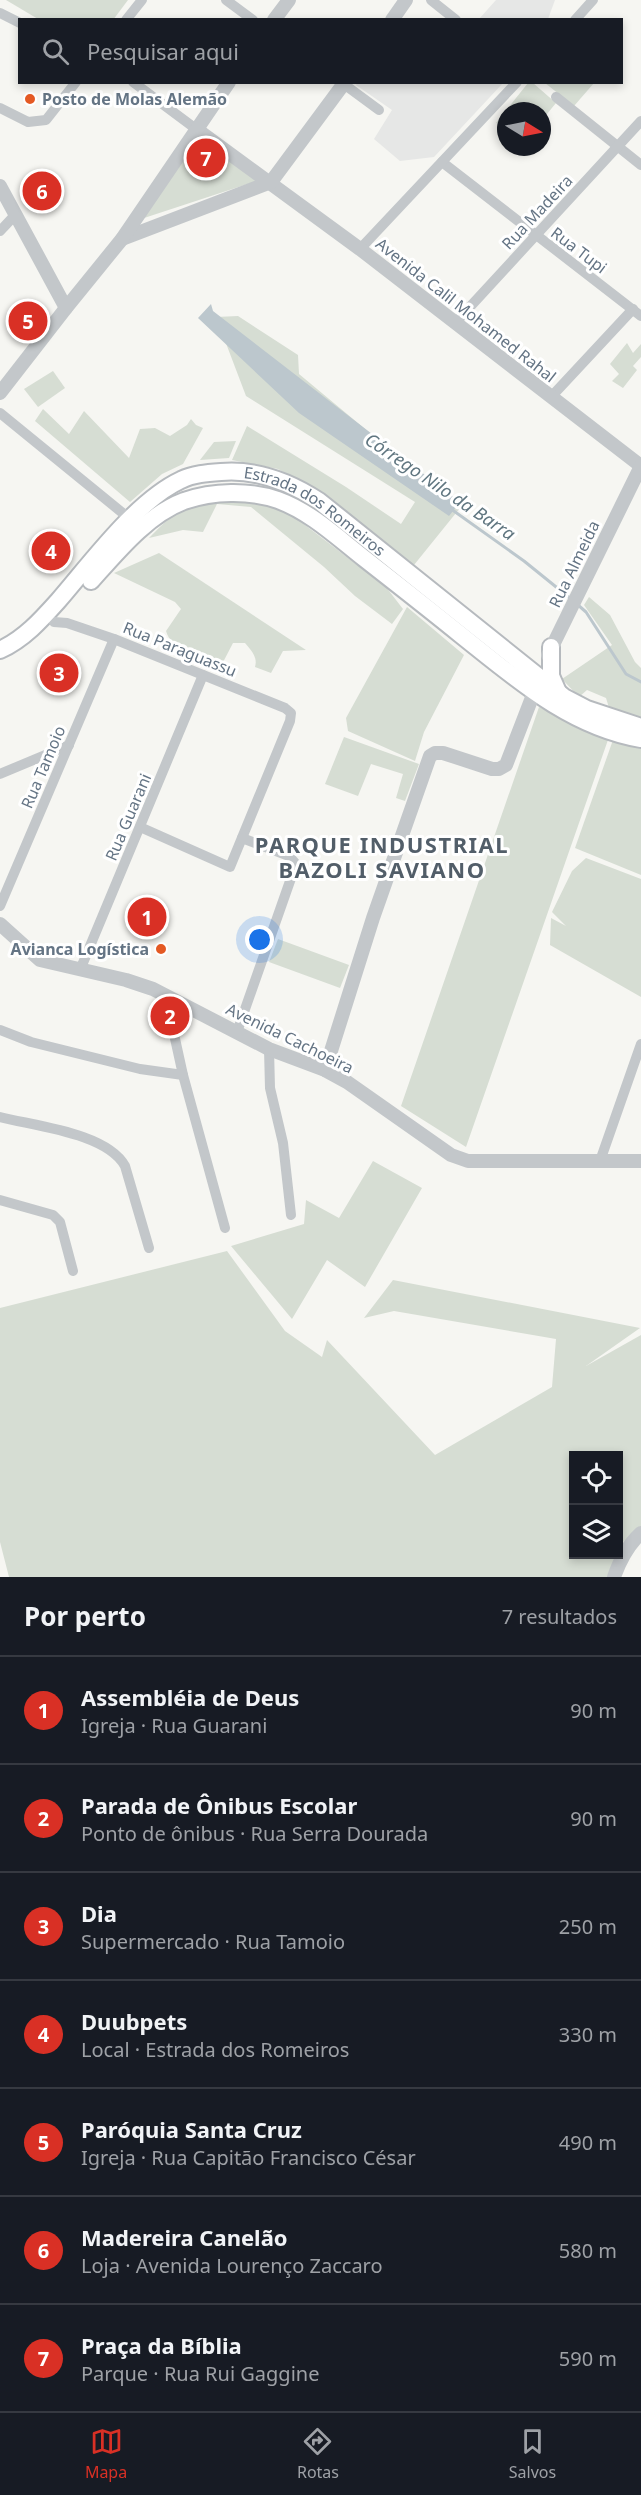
<!DOCTYPE html>
<html lang="pt">
<head>
<meta charset="utf-8">
<style>
	:root { --surface:#171b24; --page:#20242c; --text:#f1f3f6; --muted:#9ea1a6; --line:#363941; --accent:#d93025 }
	body { margin:0; font-family:"Noto Sans",sans-serif; background:var(--page); color:var(--text) }
	.controls { position:absolute; right:18px; bottom:18px; display:grid; overflow:hidden; border-radius:0px; box-shadow:0 3px 9px #0003 }
	.controls button { width:54px; height:54px; display:grid; place-items:center; padding:0; border:0; border-bottom:2px solid var(--line); background:var(--surface); color:var(--text); font:30px sans-serif }
	.compass { position:absolute; left:497px; top:102px; width:54px; height:54px; border-radius:50%; background:var(--surface); box-shadow:0 3px 9px #0003; rotate:100deg }
	.you { position:absolute; left:260px; top:940px; width:21px; height:21px; margin:-15px; border:4px solid #fff; border-radius:50%; background:#1a73e8; box-shadow:0 0 0 9px #1a73e833 }
	.badge { display:grid; place-items:center; width:39px; height:39px; border-radius:50%; background:var(--accent); color:#fff; font-size:20px; font-weight:700 }
	.pin { position:absolute; translate:-50% -50%; border:3px solid #fff; box-shadow:0 2px 6px #0006 }
	.list { margin:0; padding:0; list-style:none }
	h2 { display:flex; justify-content:space-between; align-items:center; height:78px; margin:0; padding:0 24px; font-size:26px }
	h2 small { font-size:20px; font-weight:400; color:var(--muted) }
	.list li { display:grid; grid-template-columns:39px 1fr auto; gap:18px; align-items:center; box-sizing:border-box; height:108px; padding:0 24px; border-top:2px solid var(--line) }
	.list b { display:block; font-size:22px; white-space:nowrap }
	.list p { margin:0; font-size:20px; white-space:nowrap; color:var(--muted) }
	.list em { font-size:20px; font-style:normal; color:var(--muted) }
	.icon { flex:none; width:33px; height:33px; fill:none; stroke:currentColor; stroke-width:2; stroke-linecap:round; stroke-linejoin:round }
	.map { position:relative; flex:none; width:641px; height:1577px; overflow:hidden }
	.search { position:absolute; background:var(--surface); box-shadow:0 3px 9px #0003; left:18px; right:18px; top:18px; height:66px; display:flex; align-items:center; gap:15px; box-sizing:border-box; padding:0 21px; border-radius:0px; color:var(--muted); font-size:22px }
	.sheet { height:834px; background:var(--surface) }
	nav { display:flex; justify-content:space-around; align-items:center; box-sizing:border-box; height:84px; border-top:2px solid var(--line); background:var(--surface); font-size:16px; color:var(--muted) }
	nav a { display:grid; justify-items:center; gap:3px }
	nav .on { color:var(--accent) }
	.map>svg:first-child { display:block }
</style>
</head>
<body>
<div class="map">
<svg width="641" height="1577" viewBox="0 0 641 1577">
	<rect width="100%" height="100%" fill="#f6f6f2"/>
	<g fill="#e6e7e6">
		<path d="M 496,0 L 555,0 L 548,19 L 479,19 Z"/>
		<path d="M 358,82 L 503,82 L 503,83 L 434,157 L 400,161 L 374,139 L 392,110 L 356,85 Z"/>
	</g>
	<g fill="#d6ddd3">
		<path d="M 6,0 L 128,0 L 113,20 L 38,19 Z"/>
		<path d="M 528,83 L 533,83 L 556,103 L 542,120 L 542,111 L 506,111 L 506,125 L 496,123 Z"/>
		<path d="M 545,83 L 594,83 L 574,106 Z"/>
		<path d="M 198,136 L 260,180 L 138,220 Z"/>
		<path d="M 238,316 L 298,355 L 299,374 L 460,508 L 414,565 L 311,487 L 278,469 L 232,460 L 247,426 L 346,487 L 401,524 L 415,502 L 246,396 L 216,317 Z"/>
		<path d="M 627,343 L 633,353 L 641,344 L 641,357 L 633,366 L 637,370 L 623,388 L 612,381 L 619,374 L 610,364 Z"/>
		<path d="M 53,371 L 65,388 L 38,407 L 24,389 Z"/>
		<path d="M 43,409 L 69,434 L 84,411 L 129,458 L 140,429 L 155,428 L 170,436 L 187,425 L 191,419 L 196,425 L 203,428 L 183,464 L 162,474 L 130,502 L 35,421 Z"/>
		<path d="M 236,441 L 229,458 L 200,460 L 214,442 Z"/>
		<path d="M 215,499 L 258,500 L 292,515 L 386,587 L 403,609 L 392,624 L 355,596 L 324,567 L 251,507 L 217,504 L 203,532 L 183,530 L 149,538 C 174,513 180,506 215,499 Z"/>
		<path d="M 159,553 L 306,650 L 283,651 L 271,673 L 255,667 C 258,657 251,650 245,643 L 233,643 L 220,668 C 201,658 172,652 166,631 L 181,609 L 175,602 L 114,573 Z"/>
		<path d="M 589,597 L 610,615 L 635,662 L 641,668 L 641,717 L 610,711 L 606,698 L 587,690 L 579,697 L 562,679 L 612,645 L 584,605 Z"/>
		<path d="M 407,607 L 464,655 L 424,732 L 415,761 L 348,731 L 346,718 Z"/>
		<path d="M 539,707 L 574,724 L 609,737 L 466,1147 L 401,1106 Z"/>
		<path d="M 344,737 L 419,764 L 405,801 L 396,798 L 403,774 L 371,764 L 358,796 L 325,784 Z"/>
		<path d="M 614,737 L 641,741 L 641,875 L 575,848 Z"/>
		<path d="M 586,858 L 641,879 L 641,997 L 550,945 L 551,918 L 566,926 L 552,912 L 572,871 Z"/>
		<path d="M 278,939 L 349,965 L 340,988 L 269,962 Z"/>
		<path d="M 373,1161 L 422,1188 L 365,1287 L 327,1260 L 292,1319 L 231,1246 L 304,1224 L 306,1200 L 339,1218 Z"/>
		<path d="M 227,1251 L 285,1331 L 322,1357 L 327,1340 L 435,1455 L 552,1387 L 556,1339 L 394,1311 L 364,1318 L 393,1280 L 640,1328 L 586,1366 L 641,1335 L 641,1529 L 623,1542 L 619,1551 L 618,1456 L 574,1456 L 574,1554 L 617,1555 L 607,1577 L 9,1577 L 0,1542 L 0,1308 Z"/>
	</g>
	<path fill="#bcc7cd" d="M 211,304 L 213,311 L 460,502 L 449,516 L 299,413 L 198,318 Z"/>
	<g fill="none" stroke-linecap="round" stroke-linejoin="round">
		<g stroke="#bcc7cd" stroke-width="3">
			<path d="M 451,509 L 524,561 L 571,599"/>
			<path d="M 578,605 L 586,612 L 626,674 L 641,682"/>
		</g>
		<g stroke="#b6babe" stroke-width="20">
			<g id="primary">
				<path d="M 91,581 C 117,552 147,515 184,501 C 213,491 249,490 278,500 C 311,512 338,538 365,559 C 397,584 429,609 461,635 C 515,678 570,727 641,739"/>
				<path d="M 551,647 L 551,676 L 558,692"/>
				<path id="s1" d="M 0,650 C 24,639 41,620 58,601 C 91,563 136,501 181,480 C 193,474 207,473 221,472 C 256,469 290,482 319,501 L 564,697 L 587,709 L 641,727"/>
			</g>
		</g>
		<g stroke="#c3c7ca" stroke-width="10">
			<path d="M 226,0 L 253,20"/>
			<path d="M 431,0 L 456,20"/>
			<path d="M 0,13 L 20,23"/>
			<path d="M 126,20 L 142,0"/>
			<path d="M 575,20 L 593,0"/>
			<path d="M 133,82 L 196,129"/>
			<path d="M 341,82 L 379,110"/>
			<path d="M 556,97 L 641,165"/>
			<path d="M 0,108 L 28,122 L 46,120 L 76,82"/>
			<path d="M 442,162 L 641,316"/>
			<path d="M 0,231 L 16,214"/>
			<path d="M 360,249 L 517,82"/>
			<path d="M 456,322 L 641,121"/>
			<path d="M 551,397 L 633,309"/>
			<path d="M 0,413 L 130,519"/>
			<path d="M 54,622 L 67,623 L 114,639 L 285,708 L 291,713 L 290,721 L 230,867 L 140,827"/>
			<path d="M 0,774 L 69,745"/>
			<path d="M 0,906 L 114,639"/>
			<path d="M 80,970 L 203,675"/>
			<path d="M 177,1000 L 172,1023 L 174,1034 L 183,1075 L 225,1228"/>
			<path d="M 0,1030 L 31,1042 L 140,1069 L 183,1075"/>
			<path d="M 237,1032 L 296,864 L 289,856 L 242,838"/>
			<path d="M 269,1049 L 270,1088 L 283,1143 L 291,1215"/>
			<path d="M 0,1117 C 35,1126 107,1133 125,1166 L 149,1248"/>
			<path d="M 600,1161 L 641,1044"/>
			<path d="M 0,1200 L 53,1215 L 60,1222 L 73,1271"/>
		</g>
		<g stroke="#c3c7ca" stroke-width="14">
			<path d="M 274,20 L 289,0"/>
			<path d="M 392,20 L 406,0"/>
			<path d="M 196,129 L 360,249 L 641,466"/>
			<path d="M 0,186 L 66,308"/>
			<path d="M 122,239 L 271,182 L 345,82"/>
			<path d="M 0,393 L 66,308 L 122,239 L 229,82"/>
			<path d="M 548,655 L 641,466"/>
			<path d="M 0,924 L 40,960 L 126,980 L 153,989 L 269,1049 L 325,1070 L 347,1082 L 451,1155 L 468,1161 L 641,1161"/>
			<path d="M 325,1070 L 373,918 L 430,756 L 435,753 L 443,753 L 492,769 L 499,769 L 506,765 L 538,682"/>
			<path d="M 614,1577 C 620,1560 627,1546 641,1533"/>
		</g>
		<use href="#primary" stroke="#fff" stroke-width="16"/>
	</g>
	<g fill="#e45923" stroke="#fff" stroke-width="2">
		<circle cx="30" cy="99" r="6"/>
		<circle cx="161" cy="949" r="6"/>
	</g>
	<g text-anchor="middle" stroke-width="6" stroke-linejoin="round" paint-order="stroke">
		<g font-size="16" font-weight="bold" fill="#647484" stroke="#fff" text-anchor="start">
			<text x="42" y="105">Posto de Molas Alemão</text>
			<text x="149" y="955" text-anchor="end">Avianca Logística</text>
		</g>
		<g font-size="16" fill="#647484" stroke="#fff">
			<text transform="translate(537 212) rotate(-47)" y="6">Rua Madeira</text>
			<text transform="translate(579 250) rotate(37)" y="6">Rua Tupi</text>
			<text transform="translate(466 310) rotate(38)" y="6">Avenida Calil Mohamed Rahal</text>
			<text dy="6" stroke="none"><textPath href="#s1" startOffset="396">Estrada dos Romeiros</textPath></text>
			<text transform="translate(574 564) rotate(-64)" y="6">Rua Almeida</text>
			<text transform="translate(180 649) rotate(22)" y="6">Rua Paraguassu</text>
			<text transform="translate(43 767) rotate(-67)" y="6">Rua Tamoio</text>
			<text transform="translate(128 817) rotate(-67)" y="6">Rua Guarani</text>
			<text transform="translate(290 1038) rotate(26)" y="6">Avenida Cachoeira</text>
		</g>
		<g font-size="18" font-style="italic" fill="#607680" stroke="#fff">
			<text transform="translate(440 487) rotate(34)" y="6">Córrego Nilo da Barra</text>
		</g>
		<g font-size="22" font-weight="bold" letter-spacing="1.5" fill="#525e69" stroke="#fff">
			<text x="382" y="853">PARQUE INDUSTRIAL<tspan x="382" dy="25">BAZOLI SAVIANO</tspan></text>
		</g>
	</g>
</svg>
<div class="controls">
<button><svg class="icon" aria-label="locate" viewBox="0 0 24 24"><circle cx="12" cy="12" r="6"/><path d="M12 2v4M12 18v4M2 12h4M18 12h4"/></svg></button>
<button><svg class="icon" aria-label="layers" viewBox="0 0 24 24"><path d="M12 4l9 5-9 5-9-5zM3 14l9 5 9-5"/></svg></button>
</div>
<svg class="compass" viewBox="-18 -18 36 36"><path d="M0-13l5 13h-10z" fill="#e53935"/><path d="M0 13l5-13h-10z" fill="#9ea1a6"/></svg>
<div class="you"></div>
<div class="pin badge" style="left:147px;top:917px">1</div>
<div class="pin badge" style="left:170px;top:1016px">2</div>
<div class="pin badge" style="left:59px;top:673px">3</div>
<div class="pin badge" style="left:51px;top:551px">4</div>
<div class="pin badge" style="left:28px;top:321px">5</div>
<div class="pin badge" style="left:42px;top:191px">6</div>
<div class="pin badge" style="left:206px;top:158px">7</div>
<div class="search"><svg class="icon" aria-label="search" viewBox="0 0 24 24"><circle cx="10" cy="10" r="6"/><path d="M15 15l6 6"/></svg>Pesquisar aqui</div>
</div>
<section class="sheet">
<h2>Por perto<small>7 resultados</small></h2>
<ul class="list">
<li><span class="badge">1</span><div><b>Assembléia de Deus</b><p>Igreja · Rua Guarani</p></div><em>90 m</em></li>
<li><span class="badge">2</span><div><b>Parada de Ônibus Escolar</b><p>Ponto de ônibus · Rua Serra Dourada</p></div><em>90 m</em></li>
<li><span class="badge">3</span><div><b>Dia</b><p>Supermercado · Rua Tamoio</p></div><em>250 m</em></li>
<li><span class="badge">4</span><div><b>Duubpets</b><p>Local · Estrada dos Romeiros</p></div><em>330 m</em></li>
<li><span class="badge">5</span><div><b>Paróquia Santa Cruz</b><p>Igreja · Rua Capitão Francisco César</p></div><em>490 m</em></li>
<li><span class="badge">6</span><div><b>Madereira Canelão</b><p>Loja · Avenida Lourenço Zaccaro</p></div><em>580 m</em></li>
<li><span class="badge">7</span><div><b>Praça da Bíblia</b><p>Parque · Rua Rui Gaggine</p></div><em>590 m</em></li>
</ul>
</section>
<nav>
<a class="on"><svg class="icon" aria-label="map" viewBox="0 0 24 24"><path d="M3 6l6-2 6 2 6-2v14l-6 2-6-2-6 2zM9 4v14M15 6v14"/></svg>Mapa</a>
<a><svg class="icon" aria-label="directions" viewBox="0 0 24 24"><path d="M12 3l9 9-9 9-9-9zM9 14v-3h6M13 9l2 2-2 2"/></svg>Rotas</a>
<a><svg class="icon" aria-label="saved" viewBox="0 0 24 24"><path d="M7 4h10v16l-5-4-5 4z"/></svg>Salvos</a>
</nav>
</body>
</html>
